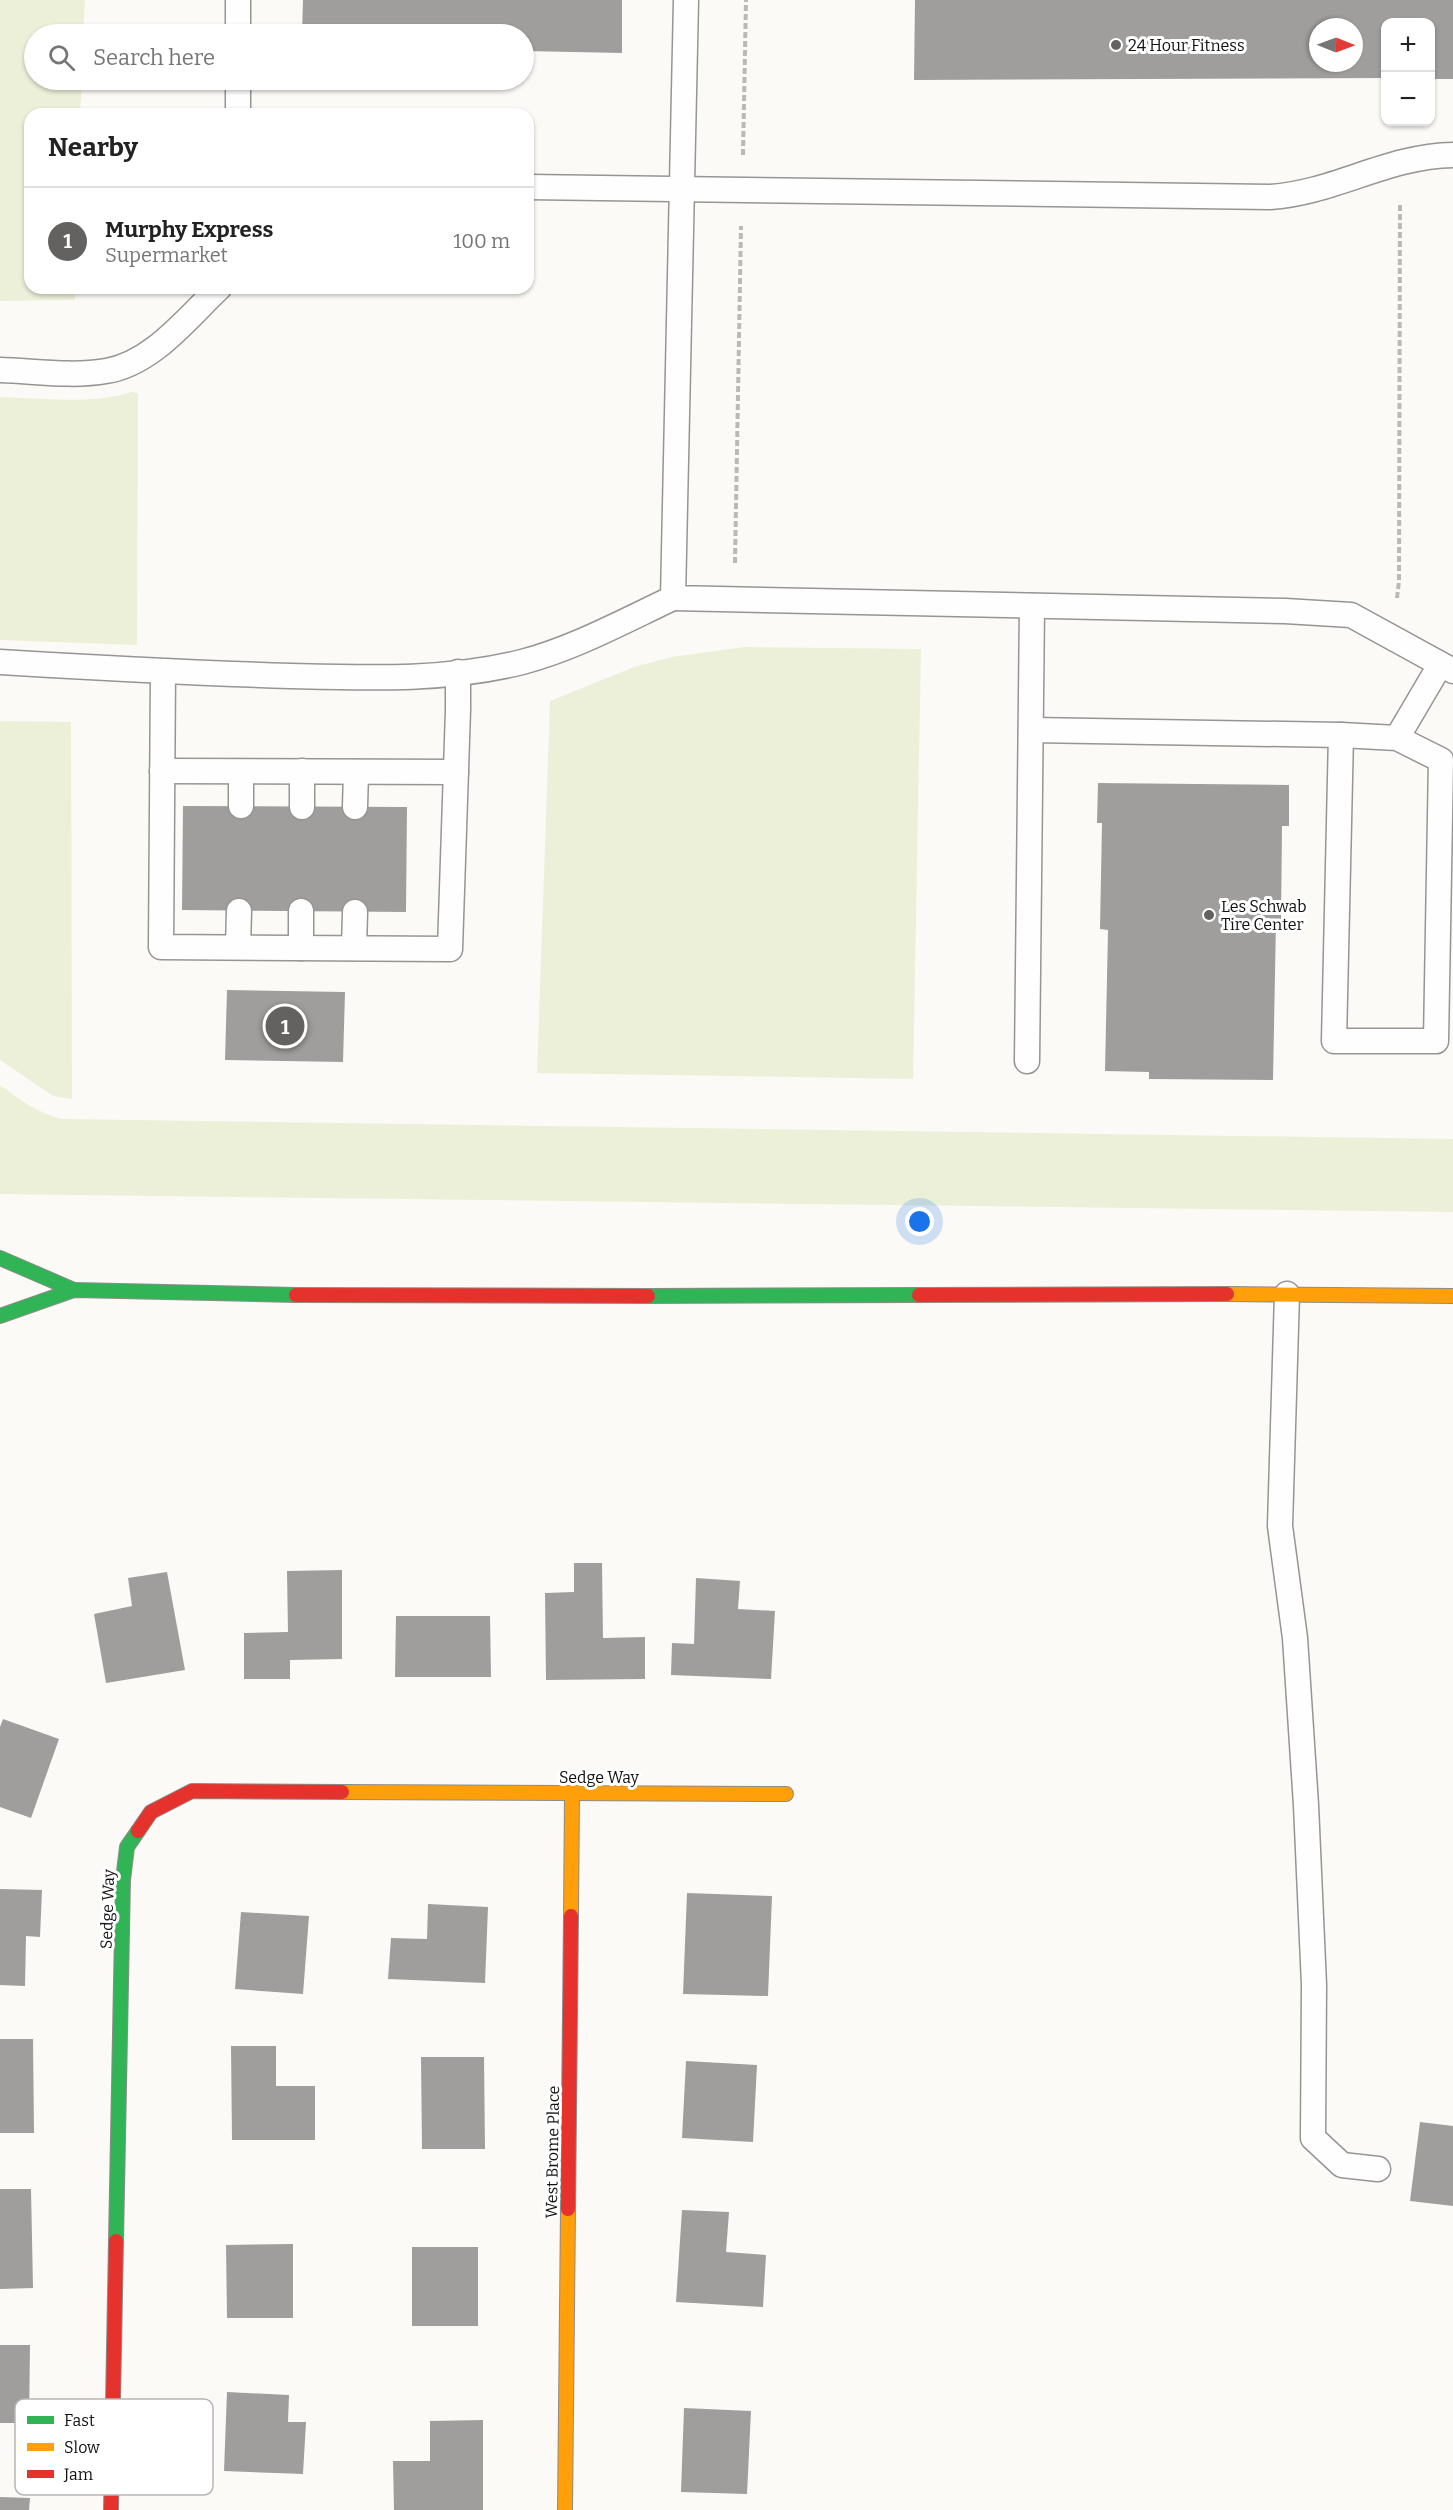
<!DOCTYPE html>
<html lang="en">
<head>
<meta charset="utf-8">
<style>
	:root { --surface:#fff; --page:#f2f2f2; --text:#222; --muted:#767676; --line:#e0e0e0; --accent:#636261 }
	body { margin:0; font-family:Bitter,serif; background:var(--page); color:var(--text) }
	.controls { position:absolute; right:18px; top:18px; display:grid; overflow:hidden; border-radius:12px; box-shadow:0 2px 4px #0004 }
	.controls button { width:54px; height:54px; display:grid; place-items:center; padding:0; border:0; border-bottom:2px solid var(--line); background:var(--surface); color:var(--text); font:30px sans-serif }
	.compass { position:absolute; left:1309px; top:18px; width:54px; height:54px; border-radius:50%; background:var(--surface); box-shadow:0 2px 4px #0004; rotate:91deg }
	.you { position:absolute; left:920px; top:1222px; width:21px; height:21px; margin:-15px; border:4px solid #fff; border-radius:50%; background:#1a73e8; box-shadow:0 0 0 9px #1a73e833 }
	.badge { display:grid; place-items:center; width:39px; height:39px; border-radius:50%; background:var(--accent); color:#fff; font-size:20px; font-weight:700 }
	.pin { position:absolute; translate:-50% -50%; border:3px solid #fff; box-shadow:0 2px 6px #0006 }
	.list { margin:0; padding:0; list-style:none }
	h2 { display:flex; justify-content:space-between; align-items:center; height:78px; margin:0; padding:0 24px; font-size:26px }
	h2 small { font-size:20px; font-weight:400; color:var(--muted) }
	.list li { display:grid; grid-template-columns:39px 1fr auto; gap:18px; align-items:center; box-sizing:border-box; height:108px; padding:0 24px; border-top:2px solid var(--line) }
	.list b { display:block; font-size:22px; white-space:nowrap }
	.list p { margin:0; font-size:20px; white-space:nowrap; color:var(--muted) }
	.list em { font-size:20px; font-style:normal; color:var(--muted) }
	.icon { flex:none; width:33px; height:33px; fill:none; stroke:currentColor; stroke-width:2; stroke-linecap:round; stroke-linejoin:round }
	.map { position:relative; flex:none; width:1453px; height:2510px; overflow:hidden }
	.search { position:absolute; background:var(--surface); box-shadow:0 2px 4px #0004; left:24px; top:24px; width:510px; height:66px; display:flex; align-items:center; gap:15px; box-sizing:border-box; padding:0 21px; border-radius:33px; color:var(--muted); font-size:22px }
	.panel { position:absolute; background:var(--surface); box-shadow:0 2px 4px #0004; left:24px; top:108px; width:510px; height:186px; border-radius:18px }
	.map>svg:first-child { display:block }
</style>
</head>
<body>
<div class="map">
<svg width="1453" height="2510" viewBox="0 0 1453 2510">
	<rect width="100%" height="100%" fill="#fcfaf7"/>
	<g fill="#ecf0d9">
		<path d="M 0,0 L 85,0 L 83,34 L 34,34 L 34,80 L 82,80 L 80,114 L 30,114 L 30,288 L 75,288 L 75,300 L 0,301 Z"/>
		<path d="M 132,392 L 138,393 L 137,645 L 0,640 L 0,397 C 43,398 90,405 132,392 Z"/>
		<path d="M 744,647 L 921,649 L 913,1079 L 537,1073 L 550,701 L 634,667 L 672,657 Z"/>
		<path d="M 0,721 L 71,722 L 72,1099 L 53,1096 L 0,1060 Z"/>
		<path d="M 0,1085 C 20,1100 38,1113 62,1119 L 1453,1139 L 1453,1212 L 0,1194 Z"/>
	</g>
	<g fill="#a09e9c" fill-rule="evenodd">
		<path d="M 303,0 L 622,0 L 622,53 L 524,51 L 524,34 L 302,34 Z"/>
		<path d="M 915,0 L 1453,0 L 1453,79 L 1430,79 L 1430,22 L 1386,22 L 1386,78 L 914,80 ZM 1318,27 L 1354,27 L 1354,63 L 1318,63 Z"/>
		<path d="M 1098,783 L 1289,785 L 1289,826 L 1282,826 L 1281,921 L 1276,921 L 1273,1080 L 1149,1079 L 1149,1072 L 1105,1071 L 1108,930 L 1100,929 L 1102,823 L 1097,823 Z"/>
		<path d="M 183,806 L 407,807 L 406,912 L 182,910 Z"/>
		<path d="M 227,990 L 345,992 L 343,1062 L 225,1060 Z"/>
		<path d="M 574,1563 L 602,1563 L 603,1638 L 645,1637 L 645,1679 L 546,1680 L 545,1593 L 574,1592 Z"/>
		<path d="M 342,1570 L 342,1659 L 290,1660 L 290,1679 L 244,1679 L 244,1633 L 288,1632 L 287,1571 Z"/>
		<path d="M 167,1572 L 185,1670 L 106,1683 L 94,1614 L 132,1606 L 128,1578 Z"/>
		<path d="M 696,1578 L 740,1581 L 738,1609 L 775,1611 L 771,1679 L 671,1675 L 672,1643 L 694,1644 Z"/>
		<path d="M 396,1616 L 490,1616 L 491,1677 L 395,1677 Z"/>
		<path d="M 3,1719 L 59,1739 L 31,1818 L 0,1807 L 0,1727 Z"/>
		<path d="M 0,1889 L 42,1890 L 40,1937 L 26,1936 L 25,1986 L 0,1985 Z"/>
		<path d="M 687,1893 L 772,1896 L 768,1996 L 683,1994 Z"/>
		<path d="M 428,1904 L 488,1907 L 485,1983 L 388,1979 L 391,1938 L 427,1939 Z"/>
		<path d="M 241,1912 L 309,1916 L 303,1994 L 235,1989 Z"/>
		<path d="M 0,2039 L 33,2039 L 34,2133 L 0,2133 Z"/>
		<path d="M 231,2046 L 276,2046 L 276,2086 L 315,2086 L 315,2140 L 232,2140 Z"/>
		<path d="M 421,2057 L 484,2057 L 485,2149 L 422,2149 Z"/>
		<path d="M 686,2061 L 757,2065 L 753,2142 L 682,2138 Z"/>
		<path d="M 1420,2122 L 1453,2126 L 1453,2206 L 1410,2201 Z"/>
		<path d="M 0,2189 L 31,2189 L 33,2288 L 0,2289 Z"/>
		<path d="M 682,2210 L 729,2212 L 726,2252 L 766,2255 L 763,2307 L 676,2302 Z"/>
		<path d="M 293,2244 L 293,2318 L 227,2318 L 226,2245 Z"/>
		<rect x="412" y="2247" width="66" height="79"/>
		<path d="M 0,2345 L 30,2345 L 29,2423 L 0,2423 Z"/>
		<path d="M 227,2392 L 289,2395 L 288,2422 L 306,2422 L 303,2474 L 224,2471 Z"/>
		<path d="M 684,2408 L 751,2411 L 747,2494 L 681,2492 Z"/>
		<path d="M 483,2420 L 483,2510 L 394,2510 L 393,2461 L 430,2461 L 430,2421 Z"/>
		<path d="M 0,2497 L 30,2498 L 29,2510 L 0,2510 Z"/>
	</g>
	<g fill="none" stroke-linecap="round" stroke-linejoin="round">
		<g stroke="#969594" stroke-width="27">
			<g id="lane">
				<path d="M 686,0 L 673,598 L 1285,611 L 1351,615 L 1453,671"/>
				<path d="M 238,34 L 238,0"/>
				<path d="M 238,80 L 238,114"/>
				<path d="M 528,187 L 1270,197 C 1334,193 1387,156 1453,155"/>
				<path d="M 0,370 C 34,371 72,377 106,371 C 152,364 187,318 219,288"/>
				<path d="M 0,662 C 97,668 194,673 291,676 C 368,678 447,681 522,662 C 575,648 624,621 673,598"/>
				<path d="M 163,672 L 161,947 L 450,949 L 458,710 L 458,672"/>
				<path d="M 1031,730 L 1341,735"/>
				<path d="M 1397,738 L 1441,760 L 1436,1041 L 1334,1041 L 1341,735 L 1397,738 L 1440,665"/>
				<path d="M 162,771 L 456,772"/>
				<path d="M 241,806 L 241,772"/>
				<path d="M 302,807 L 302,771"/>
				<path d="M 355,807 L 356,772"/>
				<path d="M 301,911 L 301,948"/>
				<path d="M 238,947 L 239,911"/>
				<path d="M 354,948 L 355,912"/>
				<path d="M 1027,1061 L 1032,606"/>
				<path d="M 1287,1294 L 1280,1526 L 1295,1638 L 1306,1805 L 1314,1985 L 1313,2138 L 1342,2165 L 1378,2169"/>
			</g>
		</g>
		<g stroke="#8d8c8b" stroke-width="16">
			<g id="fast">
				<path d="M 0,1258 L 74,1290"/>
				<path d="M 648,1296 L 919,1295"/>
				<path d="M 0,1316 L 74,1290 L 296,1295"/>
				<path d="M 116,2241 L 123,1880 L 127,1847 L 138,1831"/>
			</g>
		</g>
		<g stroke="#8d8c8b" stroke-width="16">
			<g id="slow">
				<path d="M 1227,1294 L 1453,1296"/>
				<path d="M 342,1792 L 786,1794"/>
				<path d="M 571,1916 L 572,1793"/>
				<path d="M 565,2510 L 568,2209"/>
			</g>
		</g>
		<g stroke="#8d8c8b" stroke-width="16">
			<g id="jam">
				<path d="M 296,1295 L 648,1296"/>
				<path d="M 919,1295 L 1227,1294"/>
				<path d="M 138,1831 L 151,1812 L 192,1791 L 342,1792"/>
				<path d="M 568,2209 L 571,1916"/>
				<path d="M 111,2510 L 116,2241"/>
			</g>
		</g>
		<g stroke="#b9b9b8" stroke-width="4" stroke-dasharray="6 3" stroke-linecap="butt">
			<path d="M 743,155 L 746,0"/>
			<path d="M 735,563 L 741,226"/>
			<path d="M 1397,598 L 1399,581 L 1400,202"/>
		</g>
		<use href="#lane" stroke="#fffefe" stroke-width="24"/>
		<use href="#fast" stroke="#30b455" stroke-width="14"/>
		<use href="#slow" stroke="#ff9f0a" stroke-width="14"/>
		<use href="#jam" stroke="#e5322d" stroke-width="14"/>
	</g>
	<g fill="#636261" stroke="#fff" stroke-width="2">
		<circle cx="1116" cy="45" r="6"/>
		<circle cx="1209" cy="915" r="6"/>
	</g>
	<g text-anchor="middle" stroke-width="6" stroke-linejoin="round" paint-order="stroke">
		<g font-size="16" fill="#101010" stroke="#fff" text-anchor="start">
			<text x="1128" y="51">24 Hour Fitness</text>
			<text x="1221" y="912">Les Schwab<tspan x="1221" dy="18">Tire Center</tspan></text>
		</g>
		<g font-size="16" fill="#101010" stroke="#fff">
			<text x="599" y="1783">Sedge Way</text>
			<text transform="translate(107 1909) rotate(-88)" y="6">Sedge Way</text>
			<text transform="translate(552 2152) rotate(-89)" y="6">West Brome Place</text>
		</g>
	</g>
	<rect x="15" y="2399" width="198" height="96" rx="9" fill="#fff" stroke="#b7b7b7" stroke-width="1.5"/>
	<rect x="27" y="2416" width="27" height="8" fill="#30b455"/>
	<rect x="27" y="2443" width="27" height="8" fill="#ff9f0a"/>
	<rect x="27" y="2470" width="27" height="8" fill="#e5322d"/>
	<g font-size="16" fill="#101010">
		<text x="64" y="2426">Fast</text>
		<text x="64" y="2453">Slow</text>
		<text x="64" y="2480">Jam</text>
	</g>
</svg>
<div class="controls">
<button>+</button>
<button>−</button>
</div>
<svg class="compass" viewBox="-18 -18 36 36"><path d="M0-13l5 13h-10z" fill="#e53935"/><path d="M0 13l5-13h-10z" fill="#767676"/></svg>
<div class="you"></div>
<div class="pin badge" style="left:285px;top:1026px">1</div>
<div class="search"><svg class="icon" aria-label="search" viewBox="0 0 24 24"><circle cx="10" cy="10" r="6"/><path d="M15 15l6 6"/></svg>Search here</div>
<section class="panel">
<h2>Nearby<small></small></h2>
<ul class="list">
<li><span class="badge">1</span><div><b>Murphy Express</b><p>Supermarket</p></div><em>100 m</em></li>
</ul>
</section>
</div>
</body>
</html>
